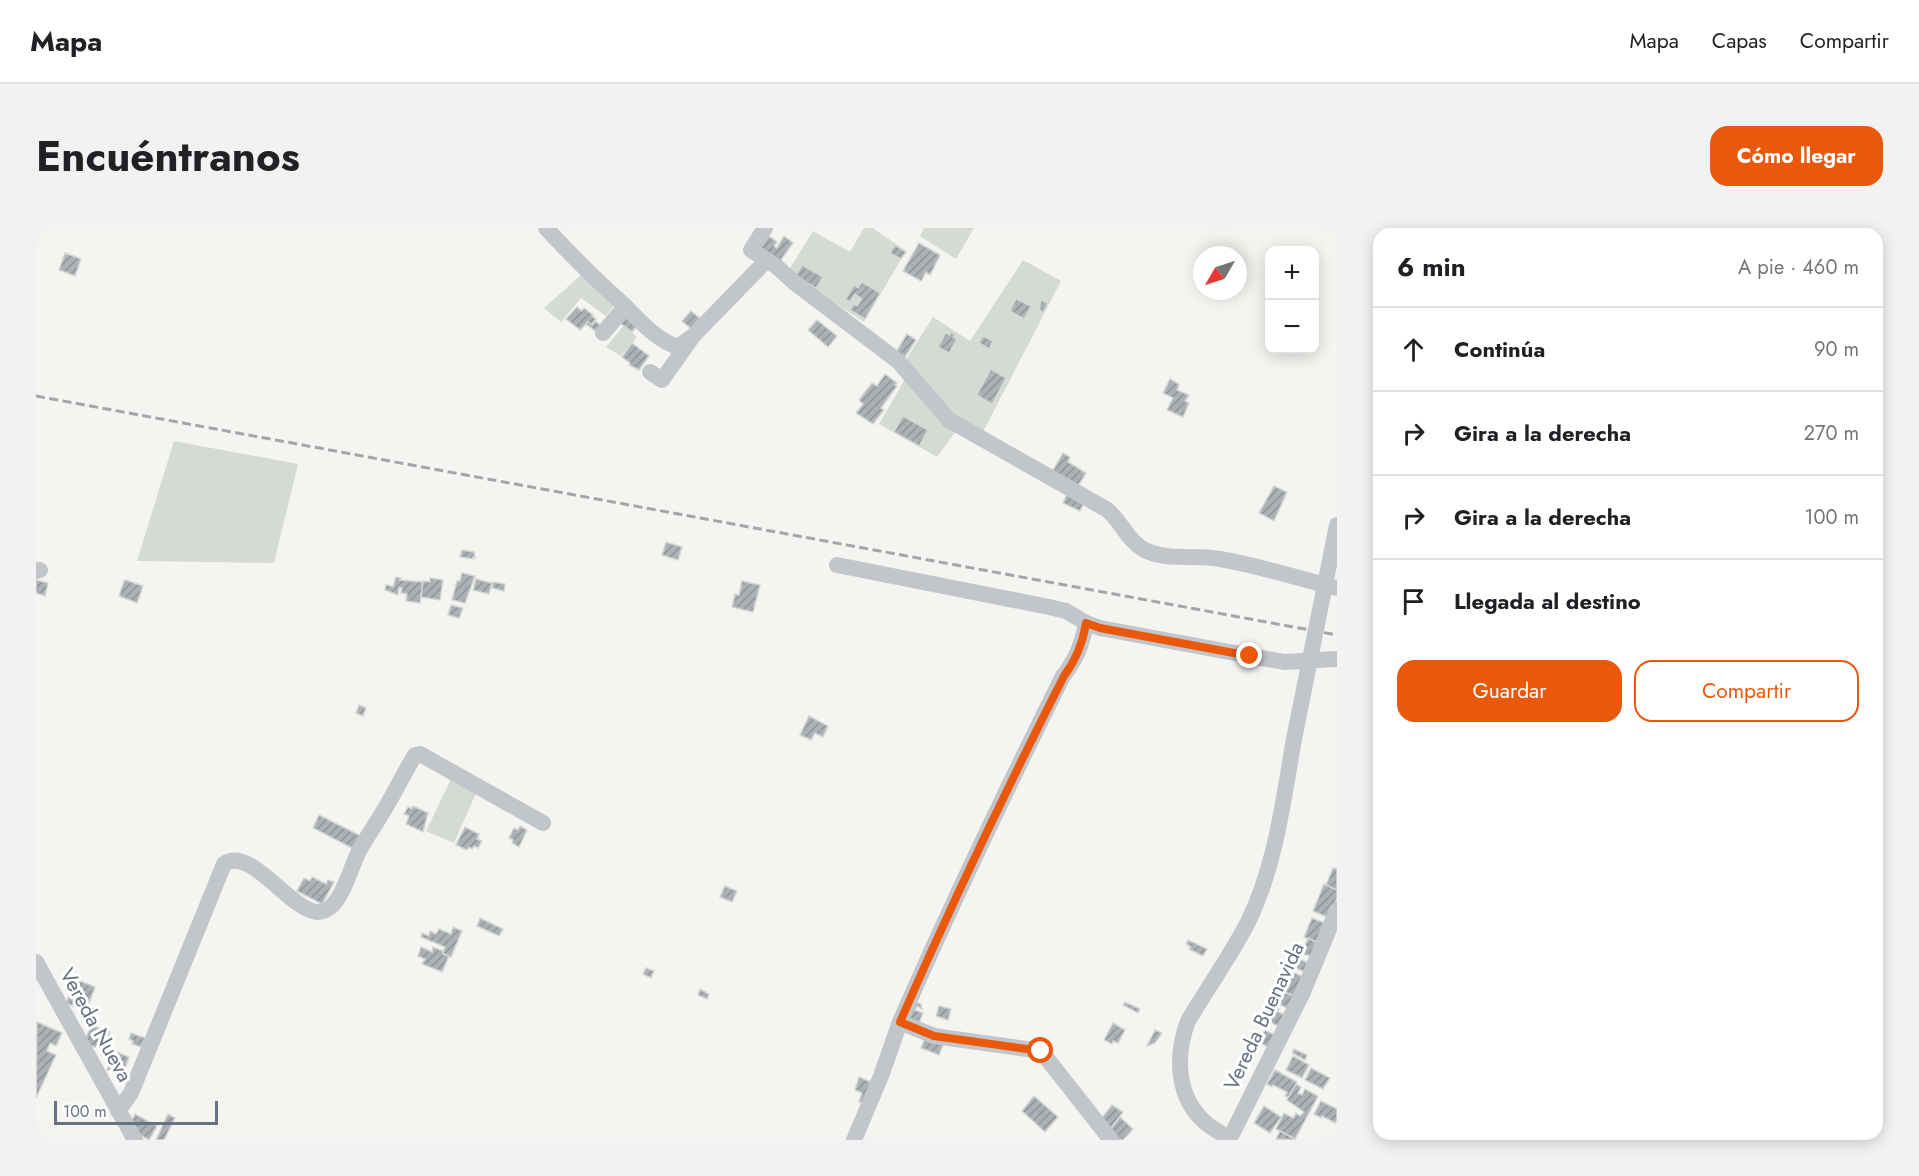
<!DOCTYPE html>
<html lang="es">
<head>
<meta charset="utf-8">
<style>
	:root { --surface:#fff; --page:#f2f2f2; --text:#202124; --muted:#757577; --line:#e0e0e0; --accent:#ea580c }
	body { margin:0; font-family:Jost,sans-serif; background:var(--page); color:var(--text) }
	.controls { position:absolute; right:18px; top:18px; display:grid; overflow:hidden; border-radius:12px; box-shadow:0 3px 15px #0003 }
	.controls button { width:54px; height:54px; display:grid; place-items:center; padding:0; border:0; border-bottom:2px solid var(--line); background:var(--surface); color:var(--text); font:30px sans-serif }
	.compass { position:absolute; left:1157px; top:18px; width:54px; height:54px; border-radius:50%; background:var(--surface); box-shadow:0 3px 15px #0003; rotate:231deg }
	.scale { position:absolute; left:18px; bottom:15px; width:164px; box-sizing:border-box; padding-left:6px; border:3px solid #647281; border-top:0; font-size:16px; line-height:21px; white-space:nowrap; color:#647281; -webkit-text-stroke:4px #fff; paint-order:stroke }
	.stop { position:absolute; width:18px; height:18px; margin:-14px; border:4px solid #ea580c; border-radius:50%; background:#fff }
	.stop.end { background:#ea580c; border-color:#fff; box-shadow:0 2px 6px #0008 }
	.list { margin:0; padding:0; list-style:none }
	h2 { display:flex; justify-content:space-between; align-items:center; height:78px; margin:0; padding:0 24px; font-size:26px }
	h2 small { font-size:20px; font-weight:400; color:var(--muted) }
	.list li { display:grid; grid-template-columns:39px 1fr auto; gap:18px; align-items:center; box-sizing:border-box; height:84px; padding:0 24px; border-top:2px solid var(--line) }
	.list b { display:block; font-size:22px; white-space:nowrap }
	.list em { font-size:20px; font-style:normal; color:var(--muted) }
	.actions { display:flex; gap:12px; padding:18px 24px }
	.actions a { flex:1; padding:14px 0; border:2px solid var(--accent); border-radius:18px; text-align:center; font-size:21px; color:var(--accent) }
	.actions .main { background:var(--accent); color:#fff }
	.icon { flex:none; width:33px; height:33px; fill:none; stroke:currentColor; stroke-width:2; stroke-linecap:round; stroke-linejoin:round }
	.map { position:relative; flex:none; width:1301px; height:912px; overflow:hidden; border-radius:18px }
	header { display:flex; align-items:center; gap:36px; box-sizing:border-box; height:84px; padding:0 30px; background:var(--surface); border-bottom:2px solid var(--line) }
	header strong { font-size:28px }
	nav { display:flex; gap:33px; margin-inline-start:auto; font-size:21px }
	.intro { display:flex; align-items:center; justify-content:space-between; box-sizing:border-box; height:144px; padding:0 36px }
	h1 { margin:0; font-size:42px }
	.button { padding:15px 27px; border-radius:18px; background:var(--accent); color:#fff; font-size:21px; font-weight:700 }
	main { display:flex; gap:36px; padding:0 36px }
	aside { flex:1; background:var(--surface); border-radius:18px; box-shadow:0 3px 15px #0003 }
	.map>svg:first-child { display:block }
</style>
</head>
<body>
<header>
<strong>Mapa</strong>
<nav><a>Mapa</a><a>Capas</a><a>Compartir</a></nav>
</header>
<div class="intro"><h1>Encuéntranos</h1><a class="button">Cómo llegar</a></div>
<main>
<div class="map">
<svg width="1301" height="912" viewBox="0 0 1301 912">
	<defs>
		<pattern id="building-hatch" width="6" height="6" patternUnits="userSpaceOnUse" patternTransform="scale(1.5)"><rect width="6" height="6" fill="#abb1b6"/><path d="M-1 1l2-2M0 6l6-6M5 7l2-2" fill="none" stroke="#8f9499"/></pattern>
	</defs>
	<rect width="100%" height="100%" fill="#f4f5f1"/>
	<g fill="#d5dbd2">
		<path d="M 828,0 L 837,0 L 870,23 L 828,94 L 759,49 L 753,42 L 777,3 L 814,24 Z"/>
		<path d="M 888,0 L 938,0 L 920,31 L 884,8 Z"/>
		<path d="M 987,32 L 1025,53 L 947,204 L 927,193 L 901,229 L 843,196 L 870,149 L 862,144 L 897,89 L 934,113 Z"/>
		<path d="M 545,47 L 579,76 L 570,88 L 545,70 L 525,94 L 508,80 Z"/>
		<path d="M 588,97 L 601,109 L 585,128 L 570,119 Z"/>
		<path d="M 138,213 L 262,236 L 238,335 L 101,333 Z"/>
		<path d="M 416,549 L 441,563 L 418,615 L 390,603 Z"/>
	</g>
	<g fill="url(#building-hatch)" stroke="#d5d6d3" stroke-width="1.5">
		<path d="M 730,6 L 741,14 L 738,18 L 741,20 L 748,8 L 757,15 L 744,33 L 721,17 Z"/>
		<path d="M 883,15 L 904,27 L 894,47 L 890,44 L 885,53 L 867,43 Z"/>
		<path d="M 859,17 L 870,24 L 865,31 L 854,25 Z"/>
		<path d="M 29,25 L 45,31 L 39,48 L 23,42 Z"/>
		<path d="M 766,37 L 787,49 L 780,60 L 760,48 Z"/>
		<path d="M 826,54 L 844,65 L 829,91 L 814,82 L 818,76 L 821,78 L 826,71 L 819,66 L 814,74 L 810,71 L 818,57 L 822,60 Z"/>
		<path d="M 980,71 L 995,78 L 988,91 L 974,83 Z"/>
		<path d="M 1005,72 L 1012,75 L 1007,84 L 1003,82 Z"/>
		<path d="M 541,79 L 546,83 L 548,80 L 557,87 L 556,88 L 560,91 L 556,97 L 552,94 L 544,102 L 530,91 Z"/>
		<path d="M 655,83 L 666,92 L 657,102 L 646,93 Z"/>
		<path d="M 588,88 L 601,98 L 596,104 L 583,94 Z"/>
		<path d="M 781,92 L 801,108 L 792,119 L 772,102 Z"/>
		<path d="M 559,93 L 567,99 L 562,105 L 550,96 L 552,94 L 556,97 Z"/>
		<path d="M 915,104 L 919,107 L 917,109 L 921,111 L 913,125 L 902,119 L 910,105 L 913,107 Z"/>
		<path d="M 871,106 L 880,112 L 869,129 L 860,124 Z"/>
		<path d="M 947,108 L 957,113 L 953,121 L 943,115 Z"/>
		<path d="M 596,115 L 613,128 L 603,142 L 593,137 L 594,135 L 586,129 Z"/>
		<path d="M 955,141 L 970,150 L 956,176 L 941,167 Z"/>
		<path d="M 849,146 L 861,155 L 859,157 L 861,158 L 845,180 L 848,182 L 837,196 L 820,185 L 827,176 L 823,172 L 836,155 L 841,158 Z"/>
		<path d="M 1134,151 L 1143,156 L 1141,162 L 1153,167 L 1149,173 L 1153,175 L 1147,189 L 1131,182 L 1137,170 L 1127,165 Z"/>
		<path d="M 867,188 L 892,202 L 883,218 L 858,204 Z"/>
		<path d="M 1027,225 L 1034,229 L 1032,234 L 1050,245 L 1041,260 L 1015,246 Z"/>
		<path d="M 1238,258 L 1251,264 L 1238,293 L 1223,285 Z"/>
		<path d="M 1031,266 L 1048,275 L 1044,283 L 1027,275 Z"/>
		<path d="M 630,314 L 646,319 L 642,332 L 626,327 Z"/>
		<path d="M 426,322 L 438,324 L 439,330 L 437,329 L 437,331 L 424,329 Z"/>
		<path d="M 426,345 L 439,348 L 429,375 L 416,372 L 421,353 L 424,353 Z"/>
		<path d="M 360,349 L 365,350 L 364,352 L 387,354 L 384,375 L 370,373 L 371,366 L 365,365 L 366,360 L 363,359 L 362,367 L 349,362 L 350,356 L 357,359 Z"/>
		<path d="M 394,350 L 407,352 L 404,372 L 385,369 L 387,353 L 394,354 Z"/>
		<path d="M 440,351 L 456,355 L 453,366 L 437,362 Z"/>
		<path d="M 0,352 L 12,355 L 9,368 L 0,365 Z"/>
		<path d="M 90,352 L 107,358 L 101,375 L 83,368 L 88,353 Z"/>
		<path d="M 706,353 L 724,357 L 717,384 L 696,379 L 699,366 L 703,367 Z"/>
		<path d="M 457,354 L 469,356 L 468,363 L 456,360 Z"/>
		<path d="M 415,377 L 427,380 L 423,390 L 412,387 Z"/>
		<path d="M 323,477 L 330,480 L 327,488 L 320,485 Z"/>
		<path d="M 773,488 L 792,498 L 787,509 L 779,505 L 775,512 L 764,507 Z"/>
		<path d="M 377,578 L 392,585 L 387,604 L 370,596 L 373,588 L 368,586 L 372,579 L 376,581 Z"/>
		<path d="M 283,587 L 325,608 L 318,621 L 277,600 Z"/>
		<path d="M 484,598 L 491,602 L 483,619 L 476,615 L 477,612 L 473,610 L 478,600 L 482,602 Z"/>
		<path d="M 429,599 L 443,606 L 441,611 L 446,613 L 442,620 L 438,618 L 436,621 L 433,619 L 431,622 L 420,617 Z"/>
		<path d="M 1297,640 L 1301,641 L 1301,662 L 1290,657 Z"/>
		<path d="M 276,649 L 290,656 L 292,652 L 298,654 L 286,676 L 261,663 L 268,650 L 274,653 Z"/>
		<path d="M 1288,656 L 1301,662 L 1301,670 L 1293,690 L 1277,683 Z"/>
		<path d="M 689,658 L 701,663 L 696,674 L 684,669 Z"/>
		<path d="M 444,690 L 467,701 L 463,708 L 441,698 Z"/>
		<path d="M 1276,690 L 1291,696 L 1282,715 L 1268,709 Z"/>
		<path d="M 417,699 L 426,703 L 415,729 L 407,726 L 409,719 L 385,709 L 386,705 L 393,708 L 394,703 L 400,706 L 403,701 L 415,706 Z"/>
		<path d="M 1272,710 L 1282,715 L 1277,728 L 1265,726 Z"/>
		<path d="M 1152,712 L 1171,721 L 1167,728 L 1153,721 L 1155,719 L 1150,716 Z"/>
		<path d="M 385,719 L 396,724 L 397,719 L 407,723 L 407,726 L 413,728 L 406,744 L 386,736 L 389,731 L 382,728 Z"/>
		<path d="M 1263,731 L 1275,736 L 1272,745 L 1259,740 Z"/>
		<path d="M 610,740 L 618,743 L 615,750 L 607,746 Z"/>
		<path d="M 1254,743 L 1270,750 L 1261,769 L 1245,763 Z"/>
		<path d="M 39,751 L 59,759 L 50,784 L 45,782 L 47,777 L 39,774 L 37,778 L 30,775 Z"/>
		<path d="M 664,761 L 673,766 L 671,771 L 662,767 Z"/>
		<path d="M 1245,763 L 1261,769 L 1256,782 L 1240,775 Z"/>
		<path d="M 876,773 L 885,776 L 886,781 L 881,778 L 879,782 L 887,785 L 882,797 L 871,793 Z"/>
		<path d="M 1089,774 L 1104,781 L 1102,785 L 1087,777 Z"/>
		<path d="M 903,778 L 915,781 L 912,792 L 900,788 Z"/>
		<path d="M 1240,779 L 1243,781 L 1241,783 L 1253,789 L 1247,801 L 1233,793 Z"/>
		<path d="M 1,794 L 26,805 L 20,818 L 14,815 L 11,823 L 20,827 L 0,870 Z"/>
		<path d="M 1077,795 L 1089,802 L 1082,815 L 1077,813 L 1076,816 L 1068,812 Z"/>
		<path d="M 55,797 L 74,804 L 67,822 L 48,815 Z"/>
		<path d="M 1119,802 L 1126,805 L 1119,815 L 1111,818 Z"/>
		<path d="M 1229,802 L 1244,810 L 1238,822 L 1222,814 Z"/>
		<path d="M 95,805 L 109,810 L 105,819 L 96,816 L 97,813 L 93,811 Z"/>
		<path d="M 889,810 L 907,817 L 903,827 L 885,820 Z"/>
		<path d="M 1258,821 L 1271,827 L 1269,832 L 1256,825 Z"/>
		<path d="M 78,823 L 93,829 L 87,847 L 71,842 Z"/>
		<path d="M 1257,828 L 1273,837 L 1266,850 L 1250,842 Z"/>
		<path d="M 1275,840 L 1294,850 L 1287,861 L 1269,852 Z"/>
		<path d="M 1239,842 L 1261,854 L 1253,870 L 1249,868 L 1251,864 L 1237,857 L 1236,859 L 1231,856 Z"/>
		<path d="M 823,849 L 835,854 L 828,875 L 823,874 L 826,865 L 819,862 Z"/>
		<path d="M 1260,856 L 1265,859 L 1262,865 L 1266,867 L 1269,861 L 1282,868 L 1259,911 L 1240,901 L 1248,885 L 1257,890 L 1260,885 L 1264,888 L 1268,884 L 1251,872 Z"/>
		<path d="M 998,868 L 1022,889 L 1009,904 L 986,883 Z"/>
		<path d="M 1285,873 L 1301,881 L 1301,891 L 1299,895 L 1286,888 L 1285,890 L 1278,886 Z"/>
		<path d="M 1076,877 L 1087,884 L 1073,903 L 1065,891 Z"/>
		<path d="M 1228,878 L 1245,889 L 1234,905 L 1218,895 Z"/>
		<path d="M 99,886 L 121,898 L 113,912 L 99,904 L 95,894 Z"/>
		<path d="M 132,886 L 139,890 L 128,912 L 120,912 Z"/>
		<path d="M 1084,889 L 1097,901 L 1087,912 L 1080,912 L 1073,903 Z"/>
		<path d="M 1244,903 L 1259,911 L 1259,912 L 1240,911 Z"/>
	</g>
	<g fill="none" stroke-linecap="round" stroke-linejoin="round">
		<g stroke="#c2c5c9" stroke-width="16">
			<path d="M 510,0 C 535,27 560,52 587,76 C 602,91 621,113 642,119 L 657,108 L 731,32"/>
			<path d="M 729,0 L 715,22 L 740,38 L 759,55 L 862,133 L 913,192 L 1070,281 C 1085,292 1090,311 1107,321 C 1130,334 1160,326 1184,331 C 1224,338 1262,350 1301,360"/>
			<path d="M 567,105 L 589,79"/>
			<path d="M 614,144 L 626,152 L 655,111"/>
			<path d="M 801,337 L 1013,379 L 1030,383 L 1050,395 C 1047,414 1040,432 1027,448 C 970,562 915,677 864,794"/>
			<path d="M 0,343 L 4,342"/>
			<path d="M 1050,395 L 1064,400 L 1248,434 L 1301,431"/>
			<path d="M 0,734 L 99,912"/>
			<path d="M 82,883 L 95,865 L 188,636 C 214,617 254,682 281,684 C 289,684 296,679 300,673 C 311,658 315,639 323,623 C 330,610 338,599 345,587 C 357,568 367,547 379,527 L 384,526 L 507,595"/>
			<path d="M 1194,911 C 1186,906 1177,901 1170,895 C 1140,870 1139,827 1152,793 C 1171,761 1195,727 1212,694 C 1240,637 1247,573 1258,511"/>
			<path d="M 818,912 L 845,848 L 864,794 L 898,808 L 1005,823 L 1075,912"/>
			<path d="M 1193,912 L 1267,764 L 1301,682"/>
		</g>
		<path stroke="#a1a6ac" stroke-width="3" stroke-dasharray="9 4.5" stroke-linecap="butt" d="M 0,168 L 1301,407"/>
		<path stroke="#c2c5c9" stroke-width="16" d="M 1258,511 L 1301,297"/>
	</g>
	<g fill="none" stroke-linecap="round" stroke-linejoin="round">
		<path stroke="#ea580c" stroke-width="8" d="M 1005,823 L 898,808 L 864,794 C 915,677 970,562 1028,448 C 1040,432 1047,414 1050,395 L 1064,400 L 1214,428"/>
	</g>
	<g text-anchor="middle" stroke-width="6" stroke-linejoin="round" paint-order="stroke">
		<g font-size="21" fill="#647281" stroke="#fff">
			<text transform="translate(1228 788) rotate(-65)" y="7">Vereda Buenavida</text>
			<text transform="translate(60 797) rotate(61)" y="7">Vereda Nueva</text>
		</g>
	</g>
</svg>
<div class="controls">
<button>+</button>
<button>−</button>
</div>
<svg class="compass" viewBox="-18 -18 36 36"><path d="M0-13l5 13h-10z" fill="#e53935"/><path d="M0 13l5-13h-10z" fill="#757577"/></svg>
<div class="scale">100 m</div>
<div class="stop" style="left:1005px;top:823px"></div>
<div class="stop end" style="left:1214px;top:428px"></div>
</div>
<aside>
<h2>6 min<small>A pie · 460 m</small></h2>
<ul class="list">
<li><svg class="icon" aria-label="ahead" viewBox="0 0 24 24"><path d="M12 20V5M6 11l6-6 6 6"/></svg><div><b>Continúa</b></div><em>90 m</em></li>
<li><svg class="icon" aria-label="right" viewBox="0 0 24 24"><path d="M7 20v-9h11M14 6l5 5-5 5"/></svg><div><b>Gira a la derecha</b></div><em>270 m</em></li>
<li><svg class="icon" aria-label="right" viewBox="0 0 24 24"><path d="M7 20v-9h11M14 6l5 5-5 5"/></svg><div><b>Gira a la derecha</b></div><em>100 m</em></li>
<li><svg class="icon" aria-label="arrive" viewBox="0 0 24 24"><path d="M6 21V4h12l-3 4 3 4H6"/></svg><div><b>Llegada al destino</b></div></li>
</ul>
<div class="actions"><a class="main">Guardar</a><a>Compartir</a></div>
</aside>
</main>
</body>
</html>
